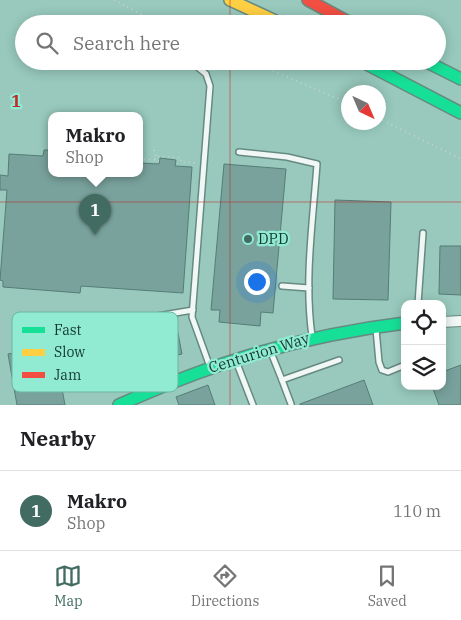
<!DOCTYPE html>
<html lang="en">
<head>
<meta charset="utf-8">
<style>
	:root { --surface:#fff; --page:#f6f6f6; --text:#202124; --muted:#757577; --line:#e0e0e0; --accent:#426b61 }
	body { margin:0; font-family:"IBM Plex Serif",serif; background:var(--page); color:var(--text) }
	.controls { position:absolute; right:15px; bottom:15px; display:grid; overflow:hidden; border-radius:10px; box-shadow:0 2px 12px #0003 }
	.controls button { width:45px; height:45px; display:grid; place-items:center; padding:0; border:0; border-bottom:1px solid var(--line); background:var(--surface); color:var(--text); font:25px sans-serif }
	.compass { position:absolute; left:341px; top:85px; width:45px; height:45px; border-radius:50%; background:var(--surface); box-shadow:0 2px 12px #0003; rotate:136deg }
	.you { position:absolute; left:256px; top:281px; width:18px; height:18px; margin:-12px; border:4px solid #fff; border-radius:50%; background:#1a73e8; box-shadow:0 0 0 8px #1a73e833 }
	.badge { display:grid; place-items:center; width:32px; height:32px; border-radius:50%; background:var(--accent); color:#fff; font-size:16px; font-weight:700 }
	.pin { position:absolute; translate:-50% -41px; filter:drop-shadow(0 1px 2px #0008) }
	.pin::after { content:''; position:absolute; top:26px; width:18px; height:15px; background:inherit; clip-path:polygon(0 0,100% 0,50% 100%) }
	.popup { position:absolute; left:48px; top:112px; width:95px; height:65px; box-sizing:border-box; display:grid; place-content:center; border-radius:10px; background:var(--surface); filter:drop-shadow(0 1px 4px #0005); font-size:16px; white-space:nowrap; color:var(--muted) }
	.popup b { font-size:19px; color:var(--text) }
	.popup::after { content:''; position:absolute; left:50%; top:100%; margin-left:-10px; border:10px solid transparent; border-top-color:var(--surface) }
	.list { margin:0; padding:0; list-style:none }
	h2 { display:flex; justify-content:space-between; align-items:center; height:65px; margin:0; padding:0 20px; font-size:21px }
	h2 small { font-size:16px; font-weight:400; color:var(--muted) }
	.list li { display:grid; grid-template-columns:32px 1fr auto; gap:15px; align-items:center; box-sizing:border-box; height:80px; padding:0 20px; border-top:1px solid var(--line) }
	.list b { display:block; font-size:19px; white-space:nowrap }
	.list p { margin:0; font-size:16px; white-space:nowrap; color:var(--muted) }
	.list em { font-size:16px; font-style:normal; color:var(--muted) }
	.icon { flex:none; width:28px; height:28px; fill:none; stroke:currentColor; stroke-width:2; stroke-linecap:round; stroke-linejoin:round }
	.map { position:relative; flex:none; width:461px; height:405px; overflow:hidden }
	.search { position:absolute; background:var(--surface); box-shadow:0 2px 12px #0003; left:15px; right:15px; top:15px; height:55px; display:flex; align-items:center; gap:12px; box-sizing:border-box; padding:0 18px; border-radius:28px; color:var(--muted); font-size:19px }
	.sheet { height:145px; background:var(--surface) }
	nav { display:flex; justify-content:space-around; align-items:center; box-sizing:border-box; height:70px; border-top:1px solid var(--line); background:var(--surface); font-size:14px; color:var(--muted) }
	nav a { display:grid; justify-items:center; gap:2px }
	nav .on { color:var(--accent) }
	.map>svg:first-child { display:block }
</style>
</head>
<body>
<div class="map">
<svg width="461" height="405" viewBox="0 0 461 405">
	<rect width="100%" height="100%" fill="#98c9bc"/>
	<g fill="#79a29c" stroke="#557d77">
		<path d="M 44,150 L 51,150 L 51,174 L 139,174 L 139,163 L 159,164 L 160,158 L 176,160 L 175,166 L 192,167 L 183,293 L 81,286 L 80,293 L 3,287 L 3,281 L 0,280 L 7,190 L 0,190 L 0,175 L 8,176 L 9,154 L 43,156 Z"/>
		<path d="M 224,164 L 286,169 L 273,313 L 261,312 L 260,326 L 219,322 L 220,310 L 211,310 Z"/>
		<path d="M 335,200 L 391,202 L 388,300 L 333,299 Z"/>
		<path d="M 440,246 L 461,246 L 461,295 L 439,294 Z"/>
		<path d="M 176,323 L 182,354 L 125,366 L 119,334 Z"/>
		<path d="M 54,346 L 65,405 L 17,405 L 8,354 Z"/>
		<path d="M 461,365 L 461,405 L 439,405 L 432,386 L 442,386 L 442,372 Z"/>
		<path d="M 364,380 L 373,405 L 300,405 L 300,404 Z"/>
		<path d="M 208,385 L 215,405 L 179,405 L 176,397 Z"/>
	</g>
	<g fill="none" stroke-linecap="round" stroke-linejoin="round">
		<g stroke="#668a81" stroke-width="8">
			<g id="lane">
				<path d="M 190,61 L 206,74 L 210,86 L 192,317 L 210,367"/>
				<path d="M 239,152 L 287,157 L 317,164 C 313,220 304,280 312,336"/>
				<path d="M 282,286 L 309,288"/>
				<path d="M 418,304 L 423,233"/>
				<path d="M 23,329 L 92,327 L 193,310"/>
				<path d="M 376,329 L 379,362 L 382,370 L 388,372 L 405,365"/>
				<path d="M 270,350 L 282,380"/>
				<path d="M 236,361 L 253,405"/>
				<path d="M 291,404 L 282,380 L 339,360"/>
			</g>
		</g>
		<g stroke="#668a81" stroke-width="12">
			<path id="street" d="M 442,322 L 461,321"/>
		</g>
		<g stroke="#668a81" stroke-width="14">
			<g id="fast">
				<path d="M 361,61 L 461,113"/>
				<path d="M 425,61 L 461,79"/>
				<path d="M 119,405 C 215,362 300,336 405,323"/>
			</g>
		</g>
		<g stroke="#668a81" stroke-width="14">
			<path id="slow" d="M 230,0 L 282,24"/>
		</g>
		<g stroke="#668a81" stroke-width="14">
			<path id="jam" d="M 308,0 L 352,24"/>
		</g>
		<g stroke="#c2d2ce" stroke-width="2" stroke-dasharray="1 4" stroke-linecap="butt">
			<path d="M 114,0 L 160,24"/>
			<path d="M 250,61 L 348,103"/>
			<path d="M 378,118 L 461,159"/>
			<path d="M 154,150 L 156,156"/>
			<path d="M 139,159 L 155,160"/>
			<path d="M 159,161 L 155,160 L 156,156 L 181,158 L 181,162 L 196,163"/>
		</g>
		<use href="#lane" stroke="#f0f7f5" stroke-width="5"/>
		<use href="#street" stroke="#f0f7f5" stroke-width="10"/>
		<use href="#fast" stroke="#16e098" stroke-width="11"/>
		<use href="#slow" stroke="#ffcf43" stroke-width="11"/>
		<use href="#jam" stroke="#f24e42" stroke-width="11"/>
	</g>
	<path fill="none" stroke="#c22a29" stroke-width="1" stroke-opacity="0.55" d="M 230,0 L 230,24M 230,61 L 230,405M 0,202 L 461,202"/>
	<circle fill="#426b61" stroke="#91ead2" stroke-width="2" cx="248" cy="239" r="5"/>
	<g text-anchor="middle" stroke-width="4.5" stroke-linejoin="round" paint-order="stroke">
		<g font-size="15" fill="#133930" stroke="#91ead2" text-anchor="start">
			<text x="258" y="244">DPD</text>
		</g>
		<g font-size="15" fill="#133930" stroke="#91ead2">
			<text transform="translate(259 353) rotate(-17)" y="5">Centurion Way</text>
		</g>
	</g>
	<rect x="12" y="312" width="166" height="80" rx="8" fill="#91ead2" stroke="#6bb5a1" stroke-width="1"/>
	<rect x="22" y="327" width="23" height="6" fill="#16e098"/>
	<rect x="22" y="349" width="23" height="7" fill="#ffcf43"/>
	<rect x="22" y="372" width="23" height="6" fill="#f24e42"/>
	<g font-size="14" fill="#133930">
		<text x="54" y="335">Fast</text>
		<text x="54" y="357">Slow</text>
		<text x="54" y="380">Jam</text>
	</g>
	<g font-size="16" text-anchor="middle" font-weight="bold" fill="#c22a29" stroke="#91ead2" stroke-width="4.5" stroke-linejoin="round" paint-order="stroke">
		<text x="16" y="107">1</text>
	</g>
</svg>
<div class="controls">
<button><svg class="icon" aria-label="locate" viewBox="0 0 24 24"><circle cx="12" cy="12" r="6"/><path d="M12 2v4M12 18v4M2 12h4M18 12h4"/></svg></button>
<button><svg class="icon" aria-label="layers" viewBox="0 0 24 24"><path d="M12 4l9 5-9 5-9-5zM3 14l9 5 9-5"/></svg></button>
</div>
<svg class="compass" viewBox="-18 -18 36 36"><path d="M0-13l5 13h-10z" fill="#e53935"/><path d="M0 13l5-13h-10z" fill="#757577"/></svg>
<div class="you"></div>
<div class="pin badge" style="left:95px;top:235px">1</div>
<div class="popup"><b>Makro</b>Shop</div>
<div class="search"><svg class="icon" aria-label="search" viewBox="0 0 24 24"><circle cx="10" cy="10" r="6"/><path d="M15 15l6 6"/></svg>Search here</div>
</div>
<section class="sheet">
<h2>Nearby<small></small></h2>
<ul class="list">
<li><span class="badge">1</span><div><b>Makro</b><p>Shop</p></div><em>110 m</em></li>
</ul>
</section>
<nav>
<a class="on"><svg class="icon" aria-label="map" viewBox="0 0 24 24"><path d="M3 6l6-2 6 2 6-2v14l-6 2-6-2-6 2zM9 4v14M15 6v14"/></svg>Map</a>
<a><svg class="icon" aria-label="directions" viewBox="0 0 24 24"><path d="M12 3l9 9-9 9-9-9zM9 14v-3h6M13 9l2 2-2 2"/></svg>Directions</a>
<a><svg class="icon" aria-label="saved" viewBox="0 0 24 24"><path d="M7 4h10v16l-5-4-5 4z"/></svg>Saved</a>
</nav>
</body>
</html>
